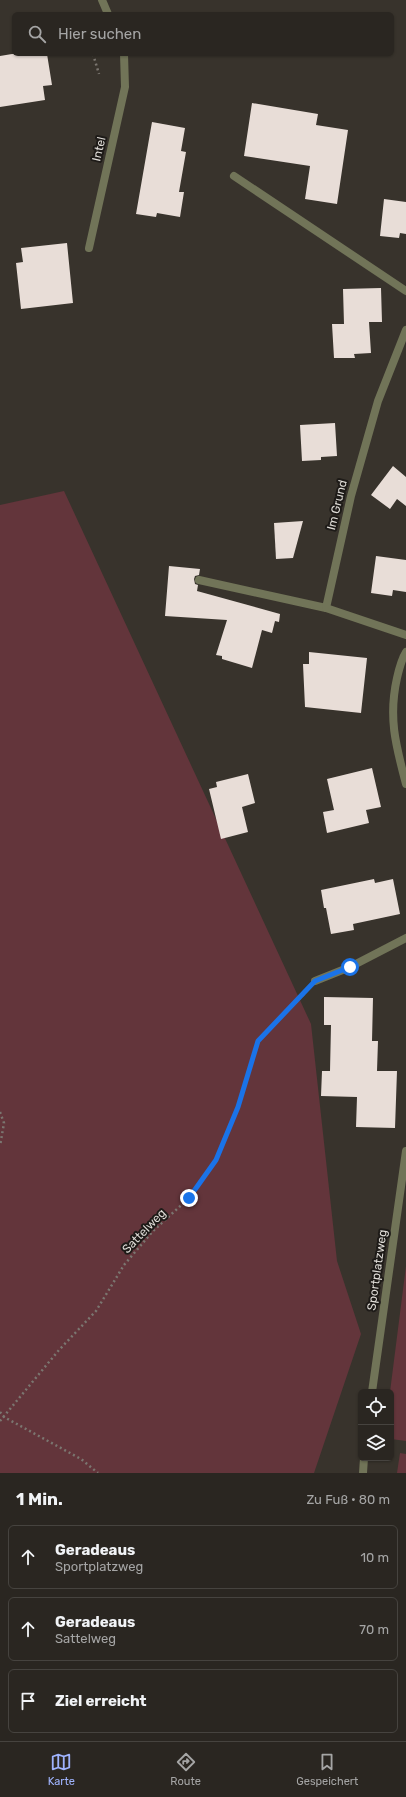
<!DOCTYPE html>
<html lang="de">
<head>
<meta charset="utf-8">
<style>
	:root { --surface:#2a2621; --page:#322e2a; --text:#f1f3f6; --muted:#a5a5a5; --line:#46433f; --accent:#9fb3fd }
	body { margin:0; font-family:Rubik,sans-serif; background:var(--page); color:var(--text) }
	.controls { position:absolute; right:12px; bottom:12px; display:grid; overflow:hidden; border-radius:6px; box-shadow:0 1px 3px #0004 }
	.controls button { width:36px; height:36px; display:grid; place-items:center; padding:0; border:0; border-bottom:1px solid var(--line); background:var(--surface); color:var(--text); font:20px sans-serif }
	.stop { position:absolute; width:12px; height:12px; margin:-9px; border:3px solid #1a73e8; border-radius:50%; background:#fff }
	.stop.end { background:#1a73e8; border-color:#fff; box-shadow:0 1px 4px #0008 }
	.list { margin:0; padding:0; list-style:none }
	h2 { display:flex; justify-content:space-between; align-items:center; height:52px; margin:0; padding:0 16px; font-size:17px }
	h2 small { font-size:13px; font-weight:400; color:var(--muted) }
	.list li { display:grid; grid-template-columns:26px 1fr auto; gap:12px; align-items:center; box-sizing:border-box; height:64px; margin:0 8px 8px; padding:0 8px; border:1px solid var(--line); border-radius:6px }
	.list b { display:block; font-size:15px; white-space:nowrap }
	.list p { margin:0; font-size:13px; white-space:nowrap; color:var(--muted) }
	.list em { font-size:13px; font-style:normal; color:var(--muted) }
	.icon { flex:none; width:22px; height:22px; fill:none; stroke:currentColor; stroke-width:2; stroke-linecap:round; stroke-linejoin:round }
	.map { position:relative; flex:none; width:406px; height:1473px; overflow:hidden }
	.search { position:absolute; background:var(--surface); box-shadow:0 1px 3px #0004; left:12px; right:12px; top:12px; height:44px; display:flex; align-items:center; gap:10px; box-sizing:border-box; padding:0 14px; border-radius:6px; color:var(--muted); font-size:15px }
	.sheet { height:268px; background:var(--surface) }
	nav { display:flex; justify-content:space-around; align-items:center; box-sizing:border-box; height:56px; border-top:1px solid var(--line); background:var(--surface); font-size:11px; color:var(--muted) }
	nav a { display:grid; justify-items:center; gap:2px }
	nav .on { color:var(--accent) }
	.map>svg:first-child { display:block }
</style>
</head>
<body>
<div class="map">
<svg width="406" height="1473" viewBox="0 0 406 1473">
	<rect width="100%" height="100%" fill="#38332c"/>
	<g fill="#63353b">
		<path d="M 64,491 L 311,1024 L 337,1261 L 361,1334 L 314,1473 L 0,1473 L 0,505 Z"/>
		<path d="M 406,1266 L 406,1441 L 391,1439 L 391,1392 L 390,1392 Z"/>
		<path d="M 400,1453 L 406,1454 L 406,1473 L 397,1473 Z"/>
	</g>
	<g fill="#e8ddd7">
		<path d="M 12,54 L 47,54 L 52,85 L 43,86 L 45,100 L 0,107 L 0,56 Z"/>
		<path d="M 252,103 L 318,114 L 316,125 L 348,130 L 337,204 L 305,199 L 310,166 L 244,156 Z"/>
		<path d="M 152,122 L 185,128 L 181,151 L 186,152 L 179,192 L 184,192 L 180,217 L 157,213 L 156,217 L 136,214 Z"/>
		<path d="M 384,199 L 406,202 L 406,234 L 400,233 L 399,238 L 380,236 Z"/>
		<path d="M 67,243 L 73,303 L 21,309 L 16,263 L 23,262 L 21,248 Z"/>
		<path d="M 381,288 L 382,322 L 369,322 L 371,353 L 354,354 L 355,358 L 334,358 L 332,324 L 344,324 L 343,289 Z"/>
		<path d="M 335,423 L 337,456 L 321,457 L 321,460 L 302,461 L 300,425 Z"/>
		<path d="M 393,466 L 406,477 L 406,506 L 397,499 L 390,509 L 371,495 Z"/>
		<path d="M 303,521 L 293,558 L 276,559 L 274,523 Z"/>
		<path d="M 376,556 L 406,560 L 406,592 L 393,590 L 392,596 L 371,593 Z"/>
		<path d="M 169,566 L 200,569 L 199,575 L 195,576 L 194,579 L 195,584 L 198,585 L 197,591 L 280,614 L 279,622 L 275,621 L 272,633 L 262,630 L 252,668 L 222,659 L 222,656 L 216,655 L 227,620 L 165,616 Z"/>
		<path d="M 309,652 L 367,658 L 361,713 L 305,707 L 303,664 L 309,664 Z"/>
		<path d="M 372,768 L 381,807 L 366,810 L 369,823 L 327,833 L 323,812 L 334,810 L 327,779 Z"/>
		<path d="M 248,774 L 255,803 L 242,807 L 248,832 L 221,839 L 209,789 L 217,787 L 216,782 Z"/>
		<path d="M 374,879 L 375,883 L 393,879 L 400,914 L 353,924 L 354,930 L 331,934 L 326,908 L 324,908 L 321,890 Z"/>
		<path d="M 324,997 L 373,998 L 372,1041 L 378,1041 L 377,1071 L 397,1071 L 395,1128 L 356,1127 L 357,1097 L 321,1096 L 322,1071 L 330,1071 L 331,1025 L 324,1025 Z"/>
	</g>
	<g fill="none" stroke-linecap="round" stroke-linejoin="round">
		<g stroke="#7b7670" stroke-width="2.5" stroke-dasharray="2 3" stroke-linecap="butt">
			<path d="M 93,54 L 99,74"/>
			<path d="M 0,1112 L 4,1123 L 0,1146"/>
			<path d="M 0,1412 L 4,1417 L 81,1459 L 98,1473"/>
			<path d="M 0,1421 L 59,1350 L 96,1311 L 124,1265 L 153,1231 L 189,1198 L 216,1160 L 238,1107 L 258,1041 L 305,993"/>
		</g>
		<path stroke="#717458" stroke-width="8" d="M 199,580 L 326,608"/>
		<g stroke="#717458" stroke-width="8">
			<path d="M 102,0 L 108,14"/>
			<path d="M 234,176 L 406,291"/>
			<path d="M 89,248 L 125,87 L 124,54"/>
			<path d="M 406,330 L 378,401 L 351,496 L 326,608 L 406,635"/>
			<path d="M 406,652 C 401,660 399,669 397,678 C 388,718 396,746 406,784"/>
			<path d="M 315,981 L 350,967 L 406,938"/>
			<path d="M 372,1392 L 406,1151"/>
			<path d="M 363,1473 L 364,1458"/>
		</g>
	</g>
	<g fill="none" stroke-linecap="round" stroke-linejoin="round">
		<path stroke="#1a73e8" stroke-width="5" d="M 189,1198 L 216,1160 L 238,1107 L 258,1041 L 315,981 L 350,967"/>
	</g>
	<g text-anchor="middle" stroke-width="4" stroke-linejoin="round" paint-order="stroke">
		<g font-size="12" fill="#dfdcd7" stroke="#1e1b18">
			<text transform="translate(99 149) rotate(-77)" y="4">Intel</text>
			<text transform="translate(337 505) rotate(-76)" y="4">Im Grund</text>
			<text transform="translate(144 1231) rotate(-46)" y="4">Sattelweg</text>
			<text transform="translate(377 1270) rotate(-82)" y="4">Sportplatzweg</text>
		</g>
	</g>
</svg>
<div class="controls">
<button><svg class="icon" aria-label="locate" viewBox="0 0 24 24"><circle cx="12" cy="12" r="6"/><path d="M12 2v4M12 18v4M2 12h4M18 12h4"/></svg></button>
<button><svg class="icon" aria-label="layers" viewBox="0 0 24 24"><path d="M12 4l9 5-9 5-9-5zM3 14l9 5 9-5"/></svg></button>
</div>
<div class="stop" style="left:350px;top:967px"></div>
<div class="stop end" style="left:189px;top:1198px"></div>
<div class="search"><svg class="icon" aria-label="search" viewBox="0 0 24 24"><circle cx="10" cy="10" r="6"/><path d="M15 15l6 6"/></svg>Hier suchen</div>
</div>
<section class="sheet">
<h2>1 Min.<small>Zu Fuß · 80 m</small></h2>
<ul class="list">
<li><svg class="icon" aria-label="ahead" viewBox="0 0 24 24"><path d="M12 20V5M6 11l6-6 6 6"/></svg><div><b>Geradeaus</b><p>Sportplatzweg</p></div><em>10 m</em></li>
<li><svg class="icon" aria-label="ahead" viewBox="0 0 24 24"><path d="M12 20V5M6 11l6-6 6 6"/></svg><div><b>Geradeaus</b><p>Sattelweg</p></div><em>70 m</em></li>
<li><svg class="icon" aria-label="arrive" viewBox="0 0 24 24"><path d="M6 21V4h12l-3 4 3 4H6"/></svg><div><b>Ziel erreicht</b></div></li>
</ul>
</section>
<nav>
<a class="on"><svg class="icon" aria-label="map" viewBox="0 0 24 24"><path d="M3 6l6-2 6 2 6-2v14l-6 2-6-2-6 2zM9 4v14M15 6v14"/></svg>Karte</a>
<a><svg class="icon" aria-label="directions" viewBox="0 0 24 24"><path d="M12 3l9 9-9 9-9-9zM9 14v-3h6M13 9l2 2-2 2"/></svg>Route</a>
<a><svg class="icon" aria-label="saved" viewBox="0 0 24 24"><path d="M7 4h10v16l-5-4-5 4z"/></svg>Gespeichert</a>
</nav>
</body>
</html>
